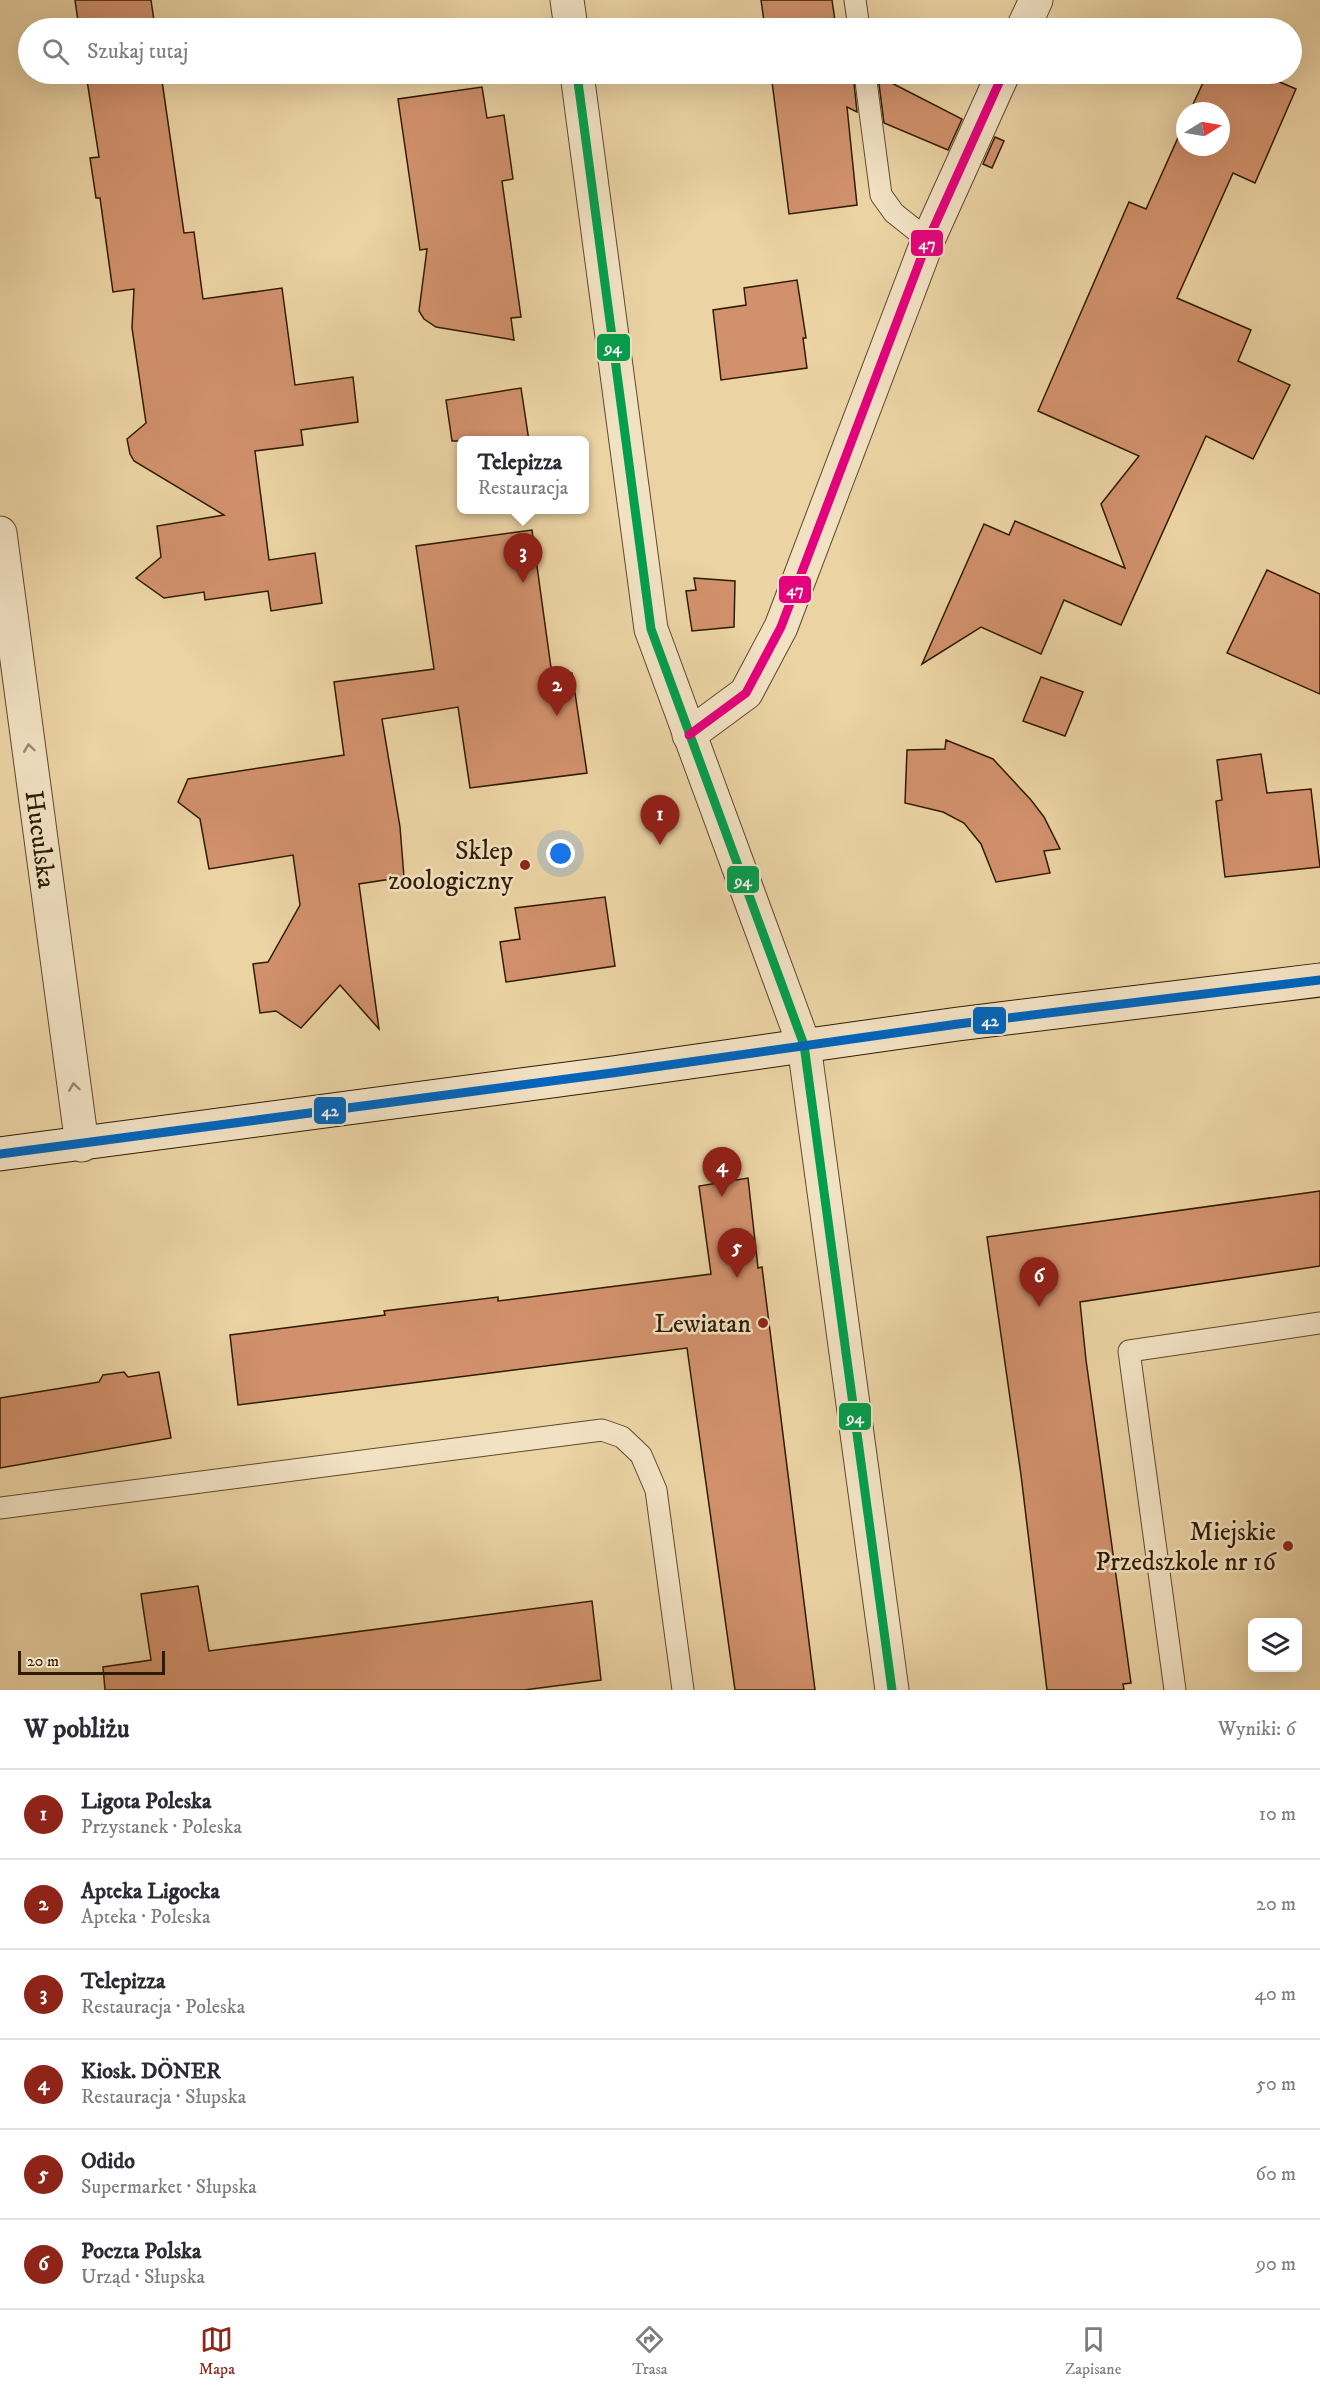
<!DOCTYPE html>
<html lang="pl">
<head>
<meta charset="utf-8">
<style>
	:root { --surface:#fff; --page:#f7f7f7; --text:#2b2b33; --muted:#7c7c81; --line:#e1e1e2; --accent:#8f2418 }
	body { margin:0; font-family:"IM FELL DW Pica",serif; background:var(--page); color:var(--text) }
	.controls { position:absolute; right:18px; bottom:18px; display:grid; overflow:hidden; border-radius:9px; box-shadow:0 6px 24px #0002 }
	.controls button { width:54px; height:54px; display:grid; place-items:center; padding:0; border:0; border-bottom:2px solid var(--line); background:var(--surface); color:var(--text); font:30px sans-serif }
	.compass { position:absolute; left:1176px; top:102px; width:54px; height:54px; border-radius:50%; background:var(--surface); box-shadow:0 6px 24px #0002; rotate:79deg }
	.scale { position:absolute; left:18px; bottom:15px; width:147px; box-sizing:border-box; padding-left:6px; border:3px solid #2f1b00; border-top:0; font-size:16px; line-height:21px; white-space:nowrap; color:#2f1b00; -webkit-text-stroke:4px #f2e2c4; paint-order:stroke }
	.you { position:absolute; left:561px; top:854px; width:21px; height:21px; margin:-15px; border:4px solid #fff; border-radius:50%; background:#1a73e8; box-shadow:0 0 0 9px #1a73e833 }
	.badge { display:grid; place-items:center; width:39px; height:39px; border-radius:50%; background:var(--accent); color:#fff; font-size:20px; font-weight:700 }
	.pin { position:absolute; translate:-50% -50px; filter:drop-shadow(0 2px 3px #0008) }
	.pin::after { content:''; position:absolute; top:32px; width:21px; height:18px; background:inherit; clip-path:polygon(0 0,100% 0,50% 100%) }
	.popup { position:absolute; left:457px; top:436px; width:132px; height:78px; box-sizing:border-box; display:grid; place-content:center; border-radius:9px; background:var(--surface); filter:drop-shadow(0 2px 4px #0005); font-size:20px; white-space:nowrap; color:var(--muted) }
	.popup b { font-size:22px; color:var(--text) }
	.popup::after { content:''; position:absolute; left:50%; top:100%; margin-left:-12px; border:12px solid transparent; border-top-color:var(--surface) }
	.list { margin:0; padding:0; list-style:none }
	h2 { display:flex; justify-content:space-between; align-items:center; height:78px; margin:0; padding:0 24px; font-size:26px }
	h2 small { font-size:20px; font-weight:400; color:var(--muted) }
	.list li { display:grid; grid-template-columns:39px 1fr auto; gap:18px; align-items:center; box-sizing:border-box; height:90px; padding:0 24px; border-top:2px solid var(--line) }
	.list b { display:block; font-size:22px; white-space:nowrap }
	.list p { margin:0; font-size:20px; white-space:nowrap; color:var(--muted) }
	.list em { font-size:20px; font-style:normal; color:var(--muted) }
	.icon { flex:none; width:33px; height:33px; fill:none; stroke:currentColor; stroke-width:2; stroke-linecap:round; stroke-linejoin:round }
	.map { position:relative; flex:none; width:1320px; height:1690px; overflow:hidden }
	.search { position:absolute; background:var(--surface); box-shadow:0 6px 24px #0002; left:18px; right:18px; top:18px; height:66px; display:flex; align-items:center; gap:15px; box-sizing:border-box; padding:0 21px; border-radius:33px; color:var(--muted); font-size:22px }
	.sheet { height:618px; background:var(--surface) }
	nav { display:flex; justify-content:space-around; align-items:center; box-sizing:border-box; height:84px; border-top:2px solid var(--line); background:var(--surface); font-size:16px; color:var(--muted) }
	nav a { display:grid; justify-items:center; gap:3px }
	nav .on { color:var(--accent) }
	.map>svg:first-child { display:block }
</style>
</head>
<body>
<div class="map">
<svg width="1320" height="1690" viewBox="0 0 1320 1690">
	<rect width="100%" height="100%" fill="#ebd3a4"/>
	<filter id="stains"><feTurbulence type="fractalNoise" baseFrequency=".00333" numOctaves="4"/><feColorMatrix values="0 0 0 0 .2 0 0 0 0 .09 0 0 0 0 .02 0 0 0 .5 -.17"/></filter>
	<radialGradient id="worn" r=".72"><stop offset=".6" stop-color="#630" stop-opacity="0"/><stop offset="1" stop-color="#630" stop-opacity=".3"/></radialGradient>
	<g fill="#d1916c" stroke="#2f1b00" stroke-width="1.5">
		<path d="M 75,0 L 151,0 L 155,28 L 79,28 Z"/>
		<path d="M 761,0 L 832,0 L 836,28 L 765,28 Z"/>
		<path d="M 86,74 L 161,74 L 184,233 L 194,232 L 203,299 L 282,288 L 295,385 L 353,377 L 358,422 L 301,430 L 303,445 L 255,451 L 269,560 L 315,553 L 322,603 L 271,611 L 268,591 L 205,600 L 204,592 L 164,598 L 136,578 L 161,557 L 157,526 L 224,515 L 134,461 L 130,454 L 127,439 L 146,423 L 132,328 L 134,289 L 113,292 L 100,198 L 96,198 L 90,158 L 99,157 Z"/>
		<path d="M 771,74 L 853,74 L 857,112 L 847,107 L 857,205 L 789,214 Z"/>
		<path d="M 1207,74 L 1261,74 L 1296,89 L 1255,183 L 1233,173 L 1177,298 L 1251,330 L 1238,361 L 1290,385 L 1253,459 L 1206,436 L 1121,625 L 1064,600 L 1041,654 L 981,627 L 922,664 L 984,524 L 1009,535 L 1015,521 L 1125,568 L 1101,504 L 1139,456 L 1038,411 L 1129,202 L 1146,209 L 1185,122 L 1185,147 L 1221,147 L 1221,111 L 1190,111 Z"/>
		<path d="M 878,76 L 962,119 L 948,150 L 884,123 Z"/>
		<path d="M 482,87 L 487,118 L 504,115 L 513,179 L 502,181 L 521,317 L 511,318 L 514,340 L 436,327 L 424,319 L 419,311 L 427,249 L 420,250 L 398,99 Z"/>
		<path d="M 995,137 L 1004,141 L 992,168 L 983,164 Z"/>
		<path d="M 797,280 L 806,338 L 803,338 L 807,368 L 721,380 L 713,310 L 746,305 L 744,288 Z"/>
		<path d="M 521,388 L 529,441 L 452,441 L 446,400 Z"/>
		<path d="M 532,530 L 552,675 L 572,673 L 587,773 L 470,788 L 458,707 L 382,719 L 400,827 L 404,877 L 359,884 L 379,1029 L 340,985 L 301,1028 L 276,1011 L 260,1013 L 253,964 L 268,962 L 300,905 L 293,855 L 209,869 L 200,819 L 178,802 L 188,779 L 344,755 L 334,682 L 434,669 L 416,546 Z"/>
		<path d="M 1267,570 L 1320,594 L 1320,694 L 1227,653 Z"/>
		<path d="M 694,578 L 735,581 L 734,627 L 692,631 L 686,591 L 696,590 Z"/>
		<path d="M 1041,677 L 1083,692 L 1065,736 L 1023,721 Z"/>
		<path d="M 946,740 L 993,759 L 1031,800 L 1044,817 L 1060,849 L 1044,851 L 1050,873 L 996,882 L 981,844 L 964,823 L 943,812 L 905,803 L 907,750 L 945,749 Z"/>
		<path d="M 1261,754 L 1267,793 L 1311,789 L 1320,867 L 1225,877 L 1216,801 L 1222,800 L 1217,760 Z"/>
		<path d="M 605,897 L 615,966 L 506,982 L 500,942 L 520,939 L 515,908 Z"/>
		<path d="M 748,1178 L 758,1268 L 762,1267 L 815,1690 L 735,1690 L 687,1348 L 238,1405 L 230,1335 L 385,1315 L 384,1311 L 498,1297 L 498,1301 L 711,1274 L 699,1186 Z"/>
		<path d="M 1320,1191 L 1320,1266 L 1080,1302 L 1086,1360 L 1131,1683 L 1123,1684 L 1124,1690 L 1047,1690 L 1021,1475 L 987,1237 Z"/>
		<path d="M 124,1372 L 128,1377 L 159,1372 L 171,1438 L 0,1468 L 0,1398 L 99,1382 L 103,1375 Z"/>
		<path d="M 198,1586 L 209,1651 L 592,1601 L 601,1680 L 524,1690 L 105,1690 L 103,1667 L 151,1660 L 141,1594 Z"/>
	</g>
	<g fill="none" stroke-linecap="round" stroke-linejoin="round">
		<g stroke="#5e4929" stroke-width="23">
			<g id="lane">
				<path d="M 855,0 L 859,28"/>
				<path d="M 865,74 L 881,195 L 894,213 L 928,240"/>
				<path d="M 0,1508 L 602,1430 L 622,1437 L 641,1455 L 656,1490 L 683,1690"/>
				<path d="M 1175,1690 L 1129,1351 L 1320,1323"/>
			</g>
		</g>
		<g stroke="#5e4929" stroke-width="35">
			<g id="street">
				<path d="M 567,0 L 571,28"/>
				<path d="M 1023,28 L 1036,0"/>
				<path d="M 577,74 L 651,629 L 804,1045 L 892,1690"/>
				<path id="s1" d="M 0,533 L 82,1145"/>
				<path d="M 689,735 L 746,693 L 781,627 L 928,240 L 1003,74"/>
			</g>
		</g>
		<g stroke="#2f1b00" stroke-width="35">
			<path id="secondary" d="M 0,1154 L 612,1073 L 958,1024 L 1320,980"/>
		</g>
		<use href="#lane" stroke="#f2e2c4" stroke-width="21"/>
		<use href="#street" stroke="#f2e2c4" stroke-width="33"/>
		<use href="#secondary" stroke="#f2e2c4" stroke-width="33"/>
		<g stroke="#f2e2c4" stroke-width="14">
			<path id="bus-1" d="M 577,74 L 651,629 L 804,1045 L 892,1690"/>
		</g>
		<g stroke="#f2e2c4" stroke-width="14">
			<path id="bus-2" d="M 689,735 L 746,693 L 781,627 L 928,240 L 1003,74"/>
		</g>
		<g stroke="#f2e2c4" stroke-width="14">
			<path id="bus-3" d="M 0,1154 L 612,1073 L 958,1024 L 1320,980"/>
		</g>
		<use href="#bus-1" stroke="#029f4d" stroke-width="9"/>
		<use href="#bus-2" stroke="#e5007d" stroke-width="9"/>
		<use href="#bus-3" stroke="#0065bd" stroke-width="9"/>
	</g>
	<defs><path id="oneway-chevron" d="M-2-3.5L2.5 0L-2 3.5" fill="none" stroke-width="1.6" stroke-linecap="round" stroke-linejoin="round" transform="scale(1.5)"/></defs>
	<g stroke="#9a886c">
		<use href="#oneway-chevron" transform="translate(29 748) rotate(-98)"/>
		<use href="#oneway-chevron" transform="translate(74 1087) rotate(-98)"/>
	</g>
	<g fill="#8f2418" stroke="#f2e2c4" stroke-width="2">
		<circle cx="525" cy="865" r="6"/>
		<circle cx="763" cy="1323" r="6"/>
		<circle cx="1288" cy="1546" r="6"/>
	</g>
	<g text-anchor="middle" stroke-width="5" stroke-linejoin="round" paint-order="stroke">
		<g font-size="26" fill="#2f1b00" stroke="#f2e2c4">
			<text dy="9" stroke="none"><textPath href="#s1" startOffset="309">Huculska</textPath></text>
		</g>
		<g font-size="26" fill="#2f1b00" stroke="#f2e2c4" text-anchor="end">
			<text x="513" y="859">Sklep<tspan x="513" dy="30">zoologiczny</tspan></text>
			<text x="751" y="1332">Lewiatan</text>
			<text x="1276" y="1540">Miejskie<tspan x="1276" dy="30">Przedszkole nr 16</tspan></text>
		</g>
	</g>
	<g stroke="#f2e2c4" stroke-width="2">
		<rect x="910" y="229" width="34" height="28" rx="6" fill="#e5007d"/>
		<rect x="596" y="333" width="35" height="29" rx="6" fill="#029f4d"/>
		<rect x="778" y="575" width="34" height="29" rx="6" fill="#e5007d"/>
		<rect x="726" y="865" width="34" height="29" rx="6" fill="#029f4d"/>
		<rect x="972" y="1006" width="35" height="29" rx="6" fill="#0065bd"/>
		<rect x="313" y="1096" width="34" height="29" rx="6" fill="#0065bd"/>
		<rect x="838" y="1402" width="34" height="29" rx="6" fill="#029f4d"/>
	</g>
	<g font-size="16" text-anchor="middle" font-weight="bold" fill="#fff">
		<text x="927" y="249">47</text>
		<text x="613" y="353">94</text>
		<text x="795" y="595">47</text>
		<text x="743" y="886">94</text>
		<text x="990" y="1026">42</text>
		<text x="330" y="1116">42</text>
		<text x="855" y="1423">94</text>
	</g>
	<rect width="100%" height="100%" filter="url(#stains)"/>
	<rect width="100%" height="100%" fill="url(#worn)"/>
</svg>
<div class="controls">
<button><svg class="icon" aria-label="layers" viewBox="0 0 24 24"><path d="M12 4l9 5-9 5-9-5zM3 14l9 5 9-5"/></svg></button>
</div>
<svg class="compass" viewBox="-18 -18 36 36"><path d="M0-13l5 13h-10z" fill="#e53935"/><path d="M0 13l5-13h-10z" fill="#7c7c81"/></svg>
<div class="scale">20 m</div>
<div class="you"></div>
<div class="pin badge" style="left:660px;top:845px">1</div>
<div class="pin badge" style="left:557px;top:716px">2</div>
<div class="pin badge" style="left:523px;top:583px">3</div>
<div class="popup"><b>Telepizza</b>Restauracja</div>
<div class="pin badge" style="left:722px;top:1197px">4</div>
<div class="pin badge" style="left:737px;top:1278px">5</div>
<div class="pin badge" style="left:1039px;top:1307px">6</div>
<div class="search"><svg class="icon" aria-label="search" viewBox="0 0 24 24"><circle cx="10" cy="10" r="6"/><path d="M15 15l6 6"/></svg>Szukaj tutaj</div>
</div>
<section class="sheet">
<h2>W pobliżu<small>Wyniki: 6</small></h2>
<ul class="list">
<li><span class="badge">1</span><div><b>Ligota Poleska</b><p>Przystanek · Poleska</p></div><em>10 m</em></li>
<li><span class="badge">2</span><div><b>Apteka Ligocka</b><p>Apteka · Poleska</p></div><em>20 m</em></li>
<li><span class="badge">3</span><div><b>Telepizza</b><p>Restauracja · Poleska</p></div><em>40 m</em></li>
<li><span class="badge">4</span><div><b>Kiosk. DÖNER</b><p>Restauracja · Słupska</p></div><em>50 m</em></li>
<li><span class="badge">5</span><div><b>Odido</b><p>Supermarket · Słupska</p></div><em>60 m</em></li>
<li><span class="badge">6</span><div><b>Poczta Polska</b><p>Urząd · Słupska</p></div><em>90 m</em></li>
</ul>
</section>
<nav>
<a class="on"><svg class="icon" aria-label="map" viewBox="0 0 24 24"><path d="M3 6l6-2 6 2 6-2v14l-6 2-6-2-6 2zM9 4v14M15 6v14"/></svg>Mapa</a>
<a><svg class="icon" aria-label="directions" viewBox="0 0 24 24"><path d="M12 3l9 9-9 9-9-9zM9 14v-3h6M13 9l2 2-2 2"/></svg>Trasa</a>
<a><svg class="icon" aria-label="saved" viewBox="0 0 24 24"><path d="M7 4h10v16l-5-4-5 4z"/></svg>Zapisane</a>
</nav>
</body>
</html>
